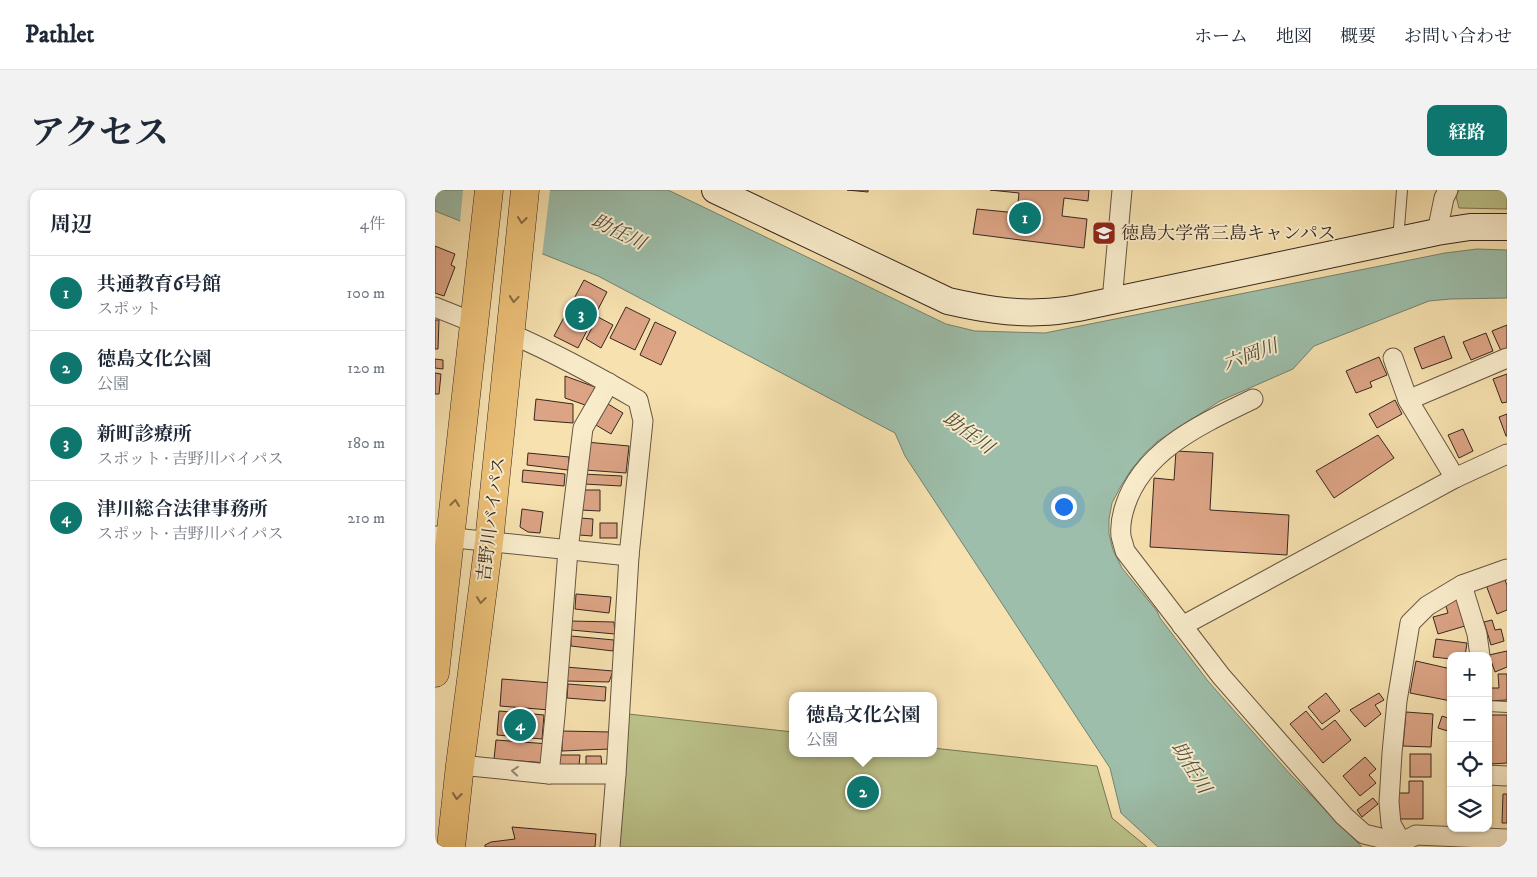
<!DOCTYPE html>
<html lang="ja">
<head>
<meta charset="utf-8">
<style>
	:root { --surface:#fff; --page:#f2f2f3; --text:#1f2937; --muted:#747a83; --line:#e0e1e3; --accent:#0f766e }
	body { margin:0; font-family:"IM FELL DW Pica","Noto Serif JP",serif; background:var(--page); color:var(--text) }
	.controls { position:absolute; right:15px; bottom:15px; display:grid; overflow:hidden; border-radius:10px; box-shadow:0 1px 4px #0004 }
	.controls button { width:45px; height:45px; display:grid; place-items:center; padding:0; border:0; border-bottom:1px solid var(--line); background:var(--surface); color:var(--text); font:25px sans-serif }
	.you { position:absolute; left:628px; top:316px; width:18px; height:18px; margin:-12px; border:4px solid #fff; border-radius:50%; background:#1a73e8; box-shadow:0 0 0 8px #1a73e833 }
	.badge { display:grid; place-items:center; width:32px; height:32px; border-radius:50%; background:var(--accent); color:#fff; font-size:16px; font-weight:700 }
	.pin { position:absolute; translate:-50% -50%; border:2px solid #fff; box-shadow:0 1px 5px #0006 }
	.popup { position:absolute; left:354px; top:502px; width:148px; height:65px; box-sizing:border-box; display:grid; place-content:center; border-radius:10px; background:var(--surface); filter:drop-shadow(0 1px 4px #0005); font-size:16px; white-space:nowrap; color:var(--muted) }
	.popup b { font-size:19px; color:var(--text) }
	.popup::after { content:''; position:absolute; left:50%; top:100%; margin-left:-10px; border:10px solid transparent; border-top-color:var(--surface) }
	.list { margin:0; padding:0; list-style:none }
	h2 { display:flex; justify-content:space-between; align-items:center; height:65px; margin:0; padding:0 20px; font-size:21px }
	h2 small { font-size:16px; font-weight:400; color:var(--muted) }
	.list li { display:grid; grid-template-columns:32px 1fr auto; gap:15px; align-items:center; box-sizing:border-box; height:75px; padding:0 20px; border-top:1px solid var(--line) }
	.list b { display:block; font-size:19px; white-space:nowrap }
	.list p { margin:0; font-size:16px; white-space:nowrap; color:var(--muted) }
	.list em { font-size:16px; font-style:normal; color:var(--muted) }
	.icon { flex:none; width:28px; height:28px; fill:none; stroke:currentColor; stroke-width:2; stroke-linecap:round; stroke-linejoin:round }
	.map { position:relative; flex:none; width:1072px; height:657px; overflow:hidden; border-radius:10px }
	header { display:flex; align-items:center; gap:30px; box-sizing:border-box; height:70px; padding:0 25px; background:var(--surface); border-bottom:1px solid var(--line) }
	header strong { font-size:24px }
	nav { display:flex; gap:28px; margin-inline-start:auto; font-size:18px }
	.intro { display:flex; align-items:center; justify-content:space-between; box-sizing:border-box; height:120px; padding:0 30px }
	h1 { margin:0; font-size:35px }
	.button { padding:12px 22px; border-radius:10px; background:var(--accent); color:#fff; font-size:18px; font-weight:700 }
	main { display:flex; gap:30px; padding:0 30px }
	aside { flex:1; background:var(--surface); border-radius:10px; box-shadow:0 1px 4px #0004 }
	.map>svg:first-child { display:block }
</style>
</head>
<body>
<header>
<strong>Pathlet</strong>
<nav><a>ホーム</a><a>地図</a><a>概要</a><a>お問い合わせ</a></nav>
</header>
<div class="intro"><h1>アクセス</h1><a class="button">経路</a></div>
<main>
<aside>
<h2>周辺<small>4件</small></h2>
<ul class="list">
<li><span class="badge">1</span><div><b>共通教育6号館</b><p>スポット</p></div><em>100 m</em></li>
<li><span class="badge">2</span><div><b>徳島文化公園</b><p>公園</p></div><em>120 m</em></li>
<li><span class="badge">3</span><div><b>新町診療所</b><p>スポット · 吉野川バイパス</p></div><em>180 m</em></li>
<li><span class="badge">4</span><div><b>津川総合法律事務所</b><p>スポット · 吉野川バイパス</p></div><em>210 m</em></li>
</ul>
</aside>
<div class="map">
<svg width="1072" height="657" viewBox="0 0 1072 657">
	<rect width="100%" height="100%" fill="#f6e1af"/>
	<filter id="stains"><feTurbulence type="fractalNoise" baseFrequency=".004" numOctaves="4"/><feColorMatrix values="0 0 0 0 .2 0 0 0 0 .09 0 0 0 0 .02 0 0 0 .5 -.17"/></filter>
	<radialGradient id="worn" r=".72"><stop offset=".6" stop-color="#630" stop-opacity="0"/><stop offset="1" stop-color="#630" stop-opacity=".3"/></radialGradient>
	<g fill="#bcc38b" stroke="#7a7555">
		<path d="M 1024,0 L 1072,0 L 1072,19 L 1024,18 L 1021,6 Z"/>
		<path d="M 193,524 L 358,542 L 358,563 L 498,563 L 498,558 L 662,576 L 677,628 L 712,657 L 183,657 Z"/>
	</g>
	<path fill="#9dbeaa" stroke="#748272" d="M 0,0 L 233,0 L 511,134 L 540,141 L 610,143 L 1010,63 L 1042,59 L 1072,60 L 1072,108 L 1015,109 L 994,111 L 879,156 L 858,179 L 785,211 L 723,251 L 710,263 L 696,280 L 686,296 L 677,313 L 674,329 L 674,344 L 678,360 L 687,378 L 722,421 L 725,428 L 773,491 L 855,584 L 927,657 L 723,657 L 686,623 L 675,578 L 470,266 L 460,243 L 163,86 L 0,21 Z"/>
	<path fill="#f6e1af" d="M 28,0 L 115,0 L 107,66 L 25,33 Z"/>
	<g fill="#dca485" stroke="#37271f">
		<path d="M 412,0 L 433,0 L 433,2 Z"/>
		<path d="M 555,0 L 654,0 L 653,11 L 629,8 L 627,26 L 652,29 L 649,58 L 538,44 L 542,19 L 582,23 L 584,3 Z"/>
		<path d="M 0,56 L 20,64 L 16,75 L 20,77 L 9,106 L 0,103 Z"/>
		<path d="M 149,90 L 172,102 L 143,158 L 119,146 Z"/>
		<path d="M 191,117 L 215,129 L 200,160 L 175,148 Z"/>
		<path d="M 163,127 L 178,135 L 166,158 L 151,149 Z"/>
		<path d="M 0,130 L 4,130 L 3,159 L 0,159 Z"/>
		<path d="M 220,132 L 241,142 L 226,175 L 205,165 Z"/>
		<path d="M 1072,135 L 1072,158 L 1066,161 L 1057,141 Z"/>
		<path d="M 1051,143 L 1058,161 L 1036,170 L 1028,152 Z"/>
		<path d="M 1009,146 L 1017,168 L 987,179 L 979,158 Z"/>
		<path d="M 944,167 L 952,185 L 935,192 L 937,197 L 921,203 L 911,181 Z"/>
		<path d="M 0,169 L 8,170 L 8,179 L 0,178 Z"/>
		<path d="M 0,183 L 6,184 L 4,204 L 0,204 Z"/>
		<path d="M 1072,184 L 1072,212 L 1067,213 L 1058,189 Z"/>
		<path d="M 130,186 L 160,197 L 153,216 L 130,208 Z"/>
		<path d="M 101,209 L 138,214 L 138,233 L 99,230 Z"/>
		<path d="M 960,210 L 967,224 L 942,238 L 934,224 Z"/>
		<path d="M 173,214 L 188,223 L 176,244 L 161,235 Z"/>
		<path d="M 1072,224 L 1072,246 L 1071,246 L 1064,227 Z"/>
		<path d="M 1028,239 L 1038,261 L 1024,268 L 1013,245 Z"/>
		<path d="M 943,245 L 959,268 L 899,308 L 881,281 Z"/>
		<path d="M 151,252 L 194,256 L 191,283 L 150,280 Z"/>
		<path d="M 741,261 L 778,263 L 775,320 L 854,325 L 852,365 L 715,357 L 719,288 L 739,290 Z"/>
		<path d="M 93,263 L 134,267 L 133,280 L 92,275 Z"/>
		<path d="M 88,280 L 130,284 L 129,296 L 87,292 Z"/>
		<path d="M 147,284 L 187,286 L 186,296 L 149,294 Z"/>
		<path d="M 147,300 L 165,300 L 165,321 L 145,320 Z"/>
		<path d="M 87,319 L 108,322 L 105,343 L 93,342 L 85,337 Z"/>
		<path d="M 145,328 L 158,329 L 157,346 L 144,345 Z"/>
		<rect x="165" y="333" width="17" height="15"/>
		<path d="M 1069,388 L 1072,395 L 1072,420 L 1062,424 L 1051,395 Z"/>
		<path d="M 141,404 L 176,407 L 174,423 L 140,419 Z"/>
		<path d="M 1022,410 L 1030,436 L 1003,444 L 998,427 L 1013,423 L 1010,413 Z"/>
		<path d="M 1057,430 L 1060,440 L 1066,439 L 1069,451 L 1056,455 L 1049,432 Z"/>
		<path d="M 136,431 L 179,432 L 180,444 L 136,440 Z"/>
		<path d="M 136,446 L 179,450 L 178,461 L 136,456 Z"/>
		<path d="M 1001,449 L 1032,453 L 1030,466 L 1016,466 L 1016,469 L 998,467 Z"/>
		<path d="M 1072,461 L 1072,477 L 1060,482 L 1054,465 Z"/>
		<path d="M 981,471 L 1016,479 L 1016,511 L 975,503 Z"/>
		<path d="M 131,477 L 178,481 L 174,492 L 130,491 Z"/>
		<path d="M 1063,484 L 1072,484 L 1072,510 L 1053,511 L 1053,498 L 1064,498 Z"/>
		<path d="M 67,489 L 117,493 L 115,520 L 65,516 Z"/>
		<path d="M 133,494 L 171,497 L 170,511 L 132,508 Z"/>
		<path d="M 891,503 L 905,521 L 887,534 L 873,517 Z"/>
		<path d="M 944,503 L 949,510 L 940,515 L 946,524 L 930,537 L 915,520 Z"/>
		<path d="M 64,521 L 109,525 L 107,549 L 62,545 Z"/>
		<path d="M 871,521 L 887,540 L 900,530 L 916,550 L 888,573 L 855,534 Z"/>
		<path d="M 971,522 L 998,524 L 996,557 L 968,556 Z"/>
		<path d="M 1054,525 L 1072,525 L 1072,573 L 1056,574 Z"/>
		<path d="M 1007,526 L 1016,529 L 1016,542 L 1003,538 Z"/>
		<path d="M 127,541 L 176,542 L 175,559 L 127,561 Z"/>
		<path d="M 61,550 L 114,554 L 112,573 L 59,569 Z"/>
		<rect x="975" y="564" width="21" height="23"/>
		<path d="M 122,565 L 145,565 L 144,576 L 123,576 Z"/>
		<path d="M 151,566 L 166,566 L 167,577 L 151,577 Z"/>
		<path d="M 930,567 L 941,579 L 934,585 L 941,593 L 925,606 L 908,586 Z"/>
		<path d="M 974,591 L 988,591 L 988,629 L 964,629 L 963,603 L 974,603 Z"/>
		<path d="M 1068,604 L 1072,604 L 1072,633 L 1067,633 Z"/>
		<path d="M 938,608 L 943,614 L 927,627 L 922,620 Z"/>
		<path d="M 77,637 L 161,644 L 160,657 L 50,657 L 50,655 L 56,652 L 80,649 Z"/>
	</g>
	<g fill="none" stroke-linecap="round" stroke-linejoin="round">
		<g stroke="#675643" stroke-width="12">
			<g id="lane">
				<path d="M 963,50 L 967,0"/>
				<path d="M 1053,516 L 1072,517"/>
			</g>
		</g>
		<g stroke="#675643" stroke-width="21">
			<g id="street">
				<path d="M 1002,42 L 1009,8 L 1013,0"/>
				<path d="M 677,111 L 687,0"/>
				<path d="M 0,117 L 40,133"/>
				<path d="M 76,144 C 120,163 162,186 203,210 L 208,231 L 194,366 L 181,584 L 175,657"/>
				<path d="M 958,168 L 973,210"/>
				<path d="M 818,209 C 769,233 708,259 690,316 C 687,325 685,336 686,346 C 687,351 689,356 690,361 L 786,486 L 909,626 L 929,644 L 966,653 L 981,645 L 1072,649"/>
				<path d="M 1020,288 L 973,210 L 1072,168"/>
				<path d="M 0,346 L 194,366"/>
				<path d="M 1027,395 L 1042,444 L 1045,466"/>
				<path d="M 747,436 L 1020,288 L 1072,264"/>
				<path d="M 25,575 L 114,584 L 181,584"/>
				<path d="M 114,584 L 120,526 L 133,360 L 148,238 L 174,193"/>
				<path d="M 1053,585 L 1072,586"/>
				<path d="M 969,657 L 956,634 L 954,612 L 957,563 L 962,511 L 975,433 L 992,416 L 1027,395 L 1072,379"/>
			</g>
		</g>
		<g stroke="#37271f" stroke-width="28">
			<g id="secondary">
				<path d="M 280,0 L 513,111 C 544,118 576,124 608,122 C 619,122 631,120 643,118 L 1002,42 L 1035,37 L 1072,37"/>
				<path d="M 960,657 L 966,653"/>
			</g>
		</g>
		<g stroke="#37271f" stroke-width="29">
			<g id="highway">
				<path d="M 0,483 L 54,0"/>
				<path d="M 16,657 L 25,575 L 54,352 L 90,0"/>
			</g>
		</g>
		<use href="#lane" stroke="#f9eccb" stroke-width="10"/>
		<use href="#street" stroke="#f9eccb" stroke-width="19"/>
		<use href="#secondary" stroke="#f9eccb" stroke-width="26"/>
		<use href="#highway" stroke="#ebc078" stroke-width="28"/>
	</g>
	<defs><path id="oneway-chevron" d="M-2-3.5L2.5 0L-2 3.5" fill="none" stroke-width="1.6" stroke-linecap="round" stroke-linejoin="round" transform="scale(1.25)"/></defs>
	<g stroke="#886c47">
		<use href="#oneway-chevron" transform="translate(87 30) rotate(97)"/>
		<use href="#oneway-chevron" transform="translate(79 109) rotate(95)"/>
		<use href="#oneway-chevron" transform="translate(20 313) rotate(-83)"/>
		<use href="#oneway-chevron" transform="translate(46 410) rotate(97)"/>
		<use href="#oneway-chevron" transform="translate(22 606) rotate(96)"/>
	</g>
	<use stroke="#988a75" href="#oneway-chevron" transform="translate(80 581) rotate(-175)"/>
	<defs>
		<g id="university-square" transform="scale(1.25)"><rect x="-9" y="-9" width="18" height="18" rx="4" fill="#8f2418" stroke="#f9eccb"/><path d="M0-5L7-2L0 1L-7-2ZM-4 1L0 2.5L4 1V4Q0 6-4 4Z" fill="#fff"/></g>
	</defs>
	<g fill-rule="evenodd">
		<use href="#university-square" x="669" y="43"/>
	</g>
	<g text-anchor="middle" stroke-width="4" stroke-linejoin="round" paint-order="stroke">
		<g font-size="18" fill="#37271f" stroke="#f9eccb" text-anchor="start">
			<text x="686" y="49">徳島大学常三島キャンパス</text>
		</g>
		<g font-size="18" fill="#37271f" stroke="#f9eccb">
			<text transform="translate(56 329) rotate(-83)" y="6">吉野川バイパス</text>
		</g>
		<g font-size="19" font-style="italic" fill="#504d42" stroke="#f9eccb">
			<text transform="translate(184 41) rotate(26)" y="7">助任川</text>
			<text transform="translate(815 164) rotate(-20)" y="7">六岡川</text>
			<text transform="translate(534 242) rotate(36)" y="7">助任川</text>
			<text transform="translate(757 577) rotate(58)" y="7">助任川</text>
		</g>
	</g>
	<rect width="100%" height="100%" filter="url(#stains)"/>
	<rect width="100%" height="100%" fill="url(#worn)"/>
</svg>
<div class="controls">
<button>+</button>
<button>−</button>
<button><svg class="icon" aria-label="locate" viewBox="0 0 24 24"><circle cx="12" cy="12" r="6"/><path d="M12 2v4M12 18v4M2 12h4M18 12h4"/></svg></button>
<button><svg class="icon" aria-label="layers" viewBox="0 0 24 24"><path d="M12 4l9 5-9 5-9-5zM3 14l9 5 9-5"/></svg></button>
</div>
<div class="you"></div>
<div class="pin badge" style="left:590px;top:28px">1</div>
<div class="pin badge" style="left:428px;top:602px">2</div>
<div class="popup"><b>徳島文化公園</b>公園</div>
<div class="pin badge" style="left:146px;top:124px">3</div>
<div class="pin badge" style="left:85px;top:535px">4</div>
</div>
</main>
</body>
</html>
